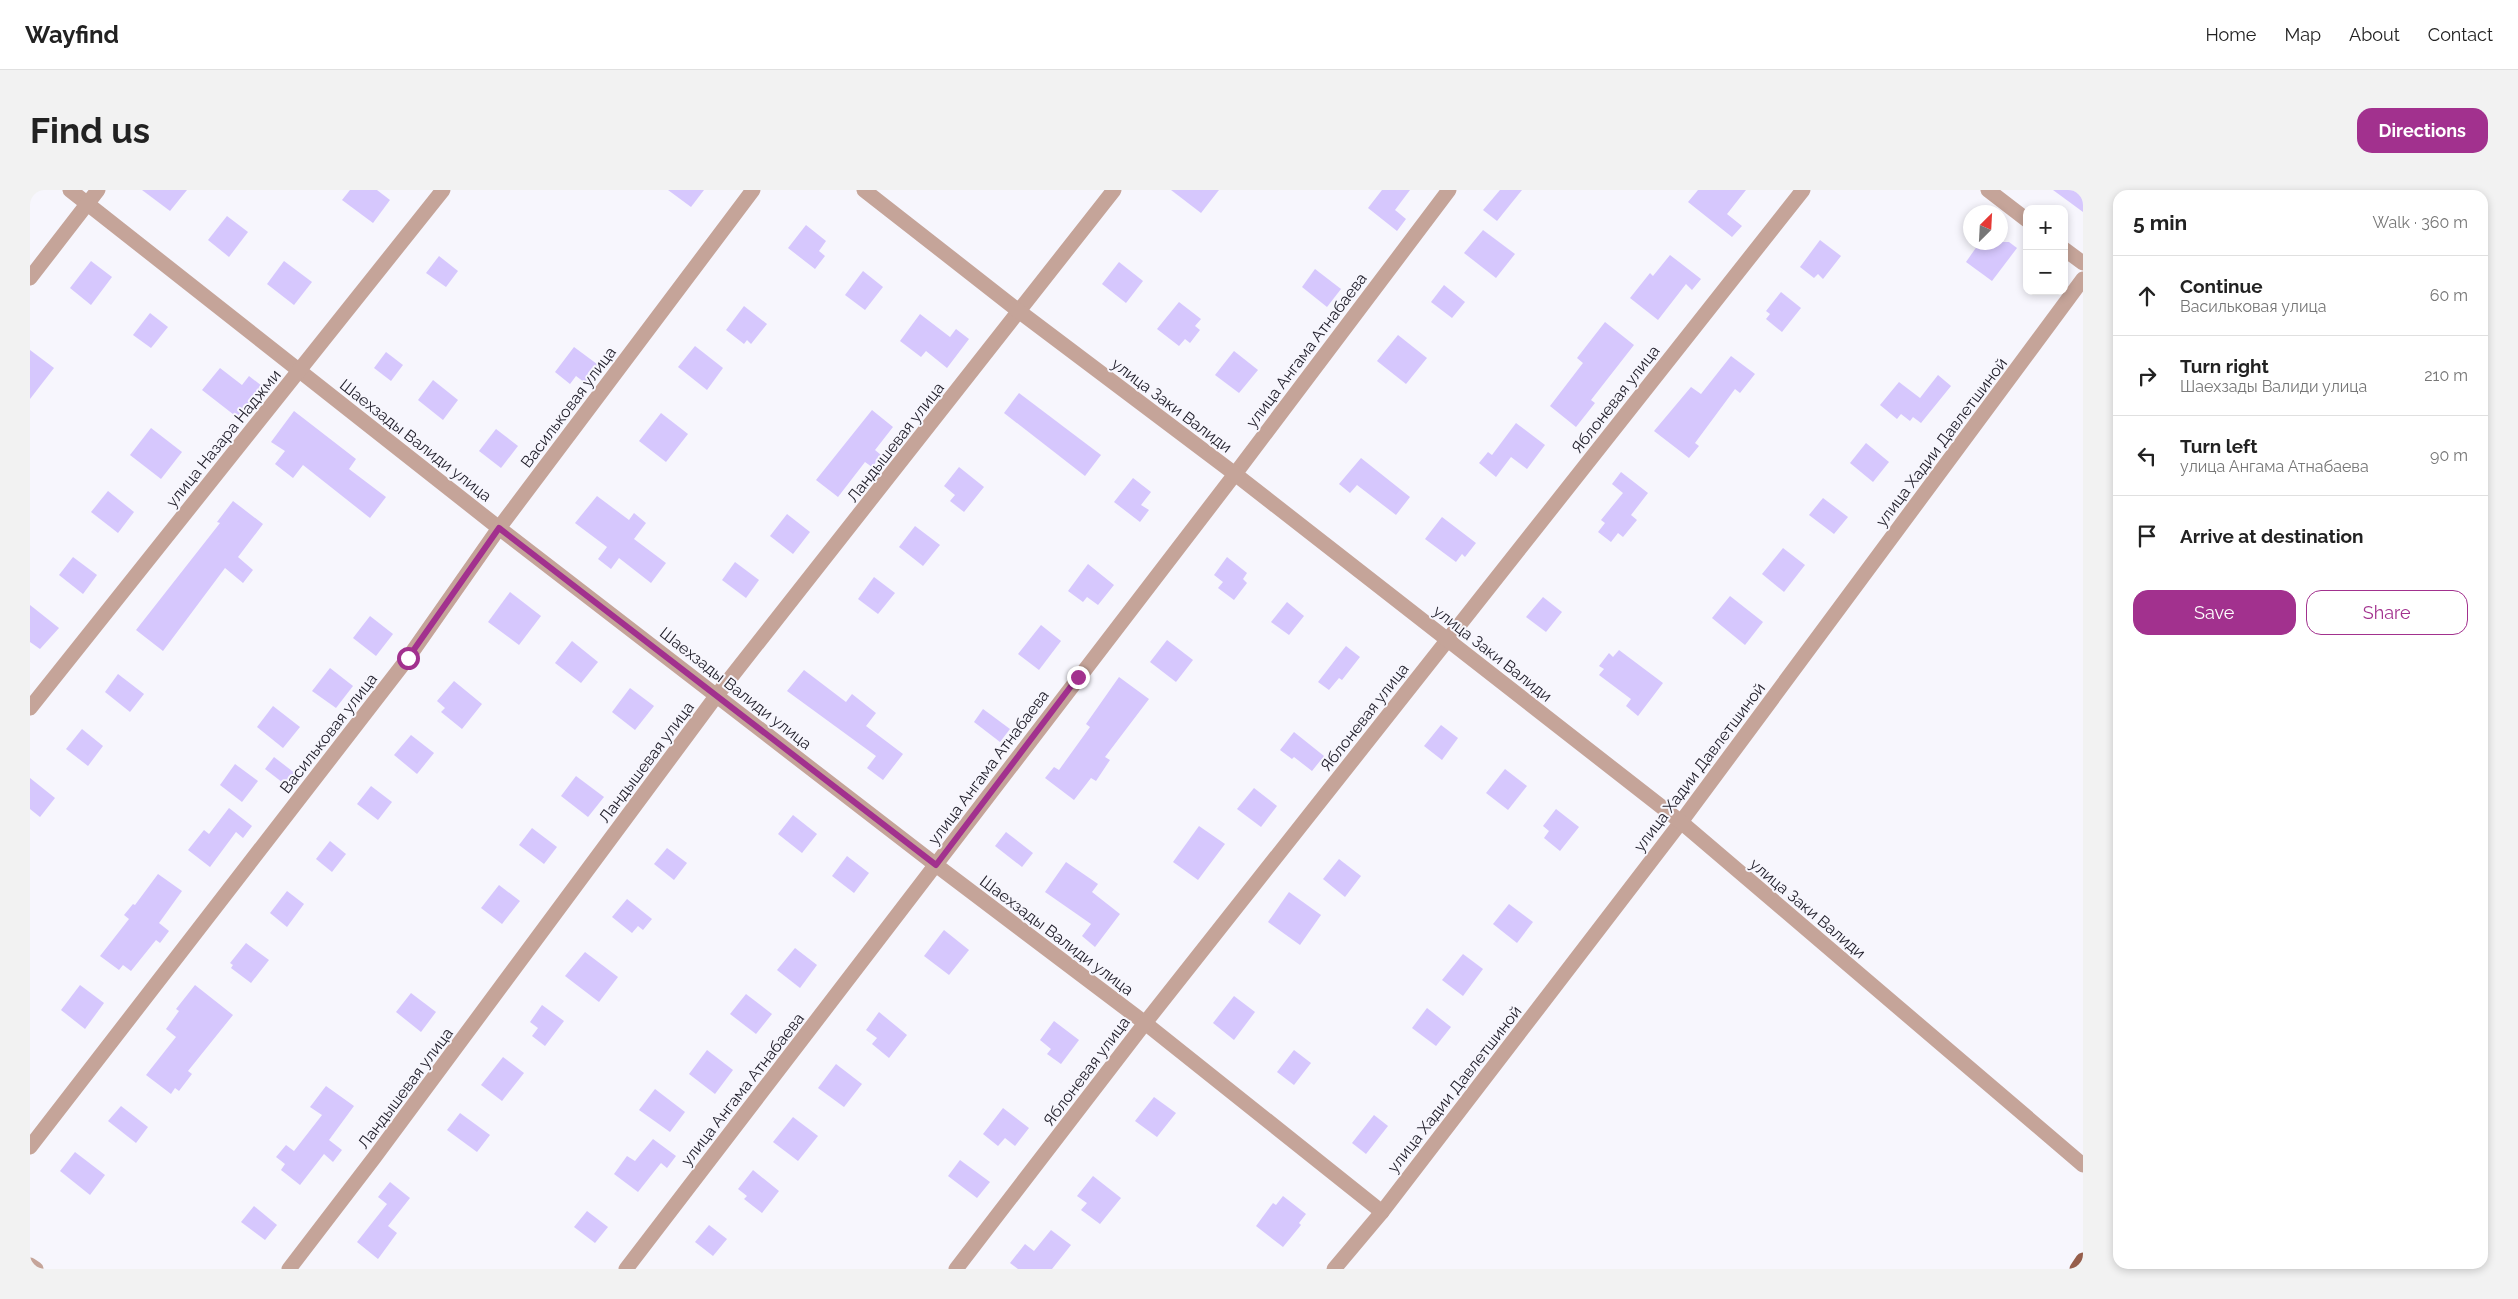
<!DOCTYPE html>
<html lang="en">
<head>
<meta charset="utf-8">
<style>
	:root { --surface:#fff; --page:#f2f2f2; --text:#222; --muted:#767676; --line:#e0e0e0; --accent:#a2318e }
	body { margin:0; font-family:Raleway,sans-serif; background:var(--page); color:var(--text) }
	.controls { position:absolute; right:15px; top:15px; display:grid; overflow:hidden; border-radius:10px; box-shadow:0 2px 8px #0003 }
	.controls button { width:45px; height:45px; display:grid; place-items:center; padding:0; border:0; border-bottom:1px solid var(--line); background:var(--surface); color:var(--text); font:25px sans-serif }
	.compass { position:absolute; left:1933px; top:15px; width:45px; height:45px; border-radius:50%; background:var(--surface); box-shadow:0 2px 8px #0003; rotate:24deg }
	.stop { position:absolute; width:15px; height:15px; margin:-11px; border:4px solid #a2318e; border-radius:50%; background:#fff }
	.stop.end { background:#a2318e; border-color:#fff; box-shadow:0 1px 5px #0008 }
	.list { margin:0; padding:0; list-style:none }
	h2 { display:flex; justify-content:space-between; align-items:center; height:65px; margin:0; padding:0 20px; font-size:21px }
	h2 small { font-size:16px; font-weight:400; color:var(--muted) }
	.list li { display:grid; grid-template-columns:32px 1fr auto; gap:15px; align-items:center; box-sizing:border-box; height:80px; padding:0 20px; border-top:1px solid var(--line) }
	.list b { display:block; font-size:19px; white-space:nowrap }
	.list p { margin:0; font-size:16px; white-space:nowrap; color:var(--muted) }
	.list em { font-size:16px; font-style:normal; color:var(--muted) }
	.actions { display:flex; gap:10px; padding:15px 20px }
	.actions a { flex:1; padding:11px 0; border:1px solid var(--accent); border-radius:15px; text-align:center; font-size:18px; color:var(--accent) }
	.actions .main { background:var(--accent); color:#fff }
	.icon { flex:none; width:28px; height:28px; fill:none; stroke:currentColor; stroke-width:2; stroke-linecap:round; stroke-linejoin:round }
	.map { position:relative; flex:none; width:2053px; height:1079px; overflow:hidden; border-radius:15px }
	header { display:flex; align-items:center; gap:30px; box-sizing:border-box; height:70px; padding:0 25px; background:var(--surface); border-bottom:1px solid var(--line) }
	header strong { font-size:24px }
	nav { display:flex; gap:28px; margin-inline-start:auto; font-size:18px }
	.intro { display:flex; align-items:center; justify-content:space-between; box-sizing:border-box; height:120px; padding:0 30px }
	h1 { margin:0; font-size:35px }
	.button { padding:12px 22px; border-radius:15px; background:var(--accent); color:#fff; font-size:18px; font-weight:700 }
	main { display:flex; gap:30px; padding:0 30px }
	aside { flex:1; background:var(--surface); border-radius:15px; box-shadow:0 2px 8px #0003 }
	.map>svg:first-child { display:block }
</style>
</head>
<body>
<header>
<strong>Wayfind</strong>
<nav><a>Home</a><a>Map</a><a>About</a><a>Contact</a></nav>
</header>
<div class="intro"><h1>Find us</h1><a class="button">Directions</a></div>
<main>
<div class="map">
<svg width="2053" height="1079" viewBox="0 0 2053 1079">
	<rect width="100%" height="100%" fill="#f7f6fd"/>
	<g fill="#d6c7fd">
		<path d="M 112,0 L 157,0 L 140,21 Z"/>
		<path d="M 320,0 L 347,0 L 360,10 L 343,33 L 312,10 Z"/>
		<path d="M 638,0 L 674,0 L 661,17 Z"/>
		<path d="M 1141,0 L 1189,0 L 1171,23 Z"/>
		<path d="M 1352,0 L 1380,0 L 1365,20 L 1376,29 L 1367,41 L 1338,18 Z"/>
		<path d="M 1470,0 L 1492,0 L 1467,31 L 1453,20 Z"/>
		<path d="M 1668,0 L 1716,0 L 1697,24 L 1712,36 L 1702,47 L 1658,12 Z"/>
		<path d="M 2023,0 L 2053,0 L 2053,22 Z"/>
		<path d="M 197,26 L 218,42 L 199,67 L 178,50 Z"/>
		<path d="M 776,35 L 796,51 L 789,61 L 795,66 L 785,79 L 758,58 Z"/>
		<path d="M 1453,40 L 1485,64 L 1466,88 L 1434,63 Z"/>
		<path d="M 1790,50 L 1811,66 L 1793,89 L 1788,84 L 1784,88 L 1770,77 Z"/>
		<path d="M 1950,52 L 1979,52 L 1987,58 L 1962,91 L 1936,72 Z"/>
		<path d="M 1640,65 L 1671,89 L 1662,100 L 1656,94 L 1628,130 L 1600,108 L 1620,83 L 1623,86 Z"/>
		<path d="M 409,66 L 428,81 L 416,97 L 396,83 Z"/>
		<path d="M 61,71 L 82,87 L 61,115 L 40,98 Z"/>
		<path d="M 254,71 L 282,92 L 264,115 L 237,94 Z"/>
		<path d="M 1089,72 L 1113,91 L 1096,113 L 1072,94 Z"/>
		<path d="M 1285,79 L 1311,99 L 1297,117 L 1272,97 Z"/>
		<path d="M 833,81 L 853,97 L 835,120 L 815,105 Z"/>
		<path d="M 1414,95 L 1435,112 L 1422,128 L 1401,112 Z"/>
		<path d="M 1751,102 L 1771,118 L 1752,142 L 1736,129 L 1740,124 L 1736,121 Z"/>
		<path d="M 1149,112 L 1171,129 L 1165,136 L 1170,140 L 1160,153 L 1155,149 L 1149,156 L 1127,139 Z"/>
		<path d="M 714,116 L 737,134 L 721,154 L 717,150 L 714,154 L 696,140 Z"/>
		<path d="M 120,123 L 138,137 L 121,158 L 103,145 Z"/>
		<path d="M 890,124 L 920,147 L 926,139 L 939,149 L 917,178 L 896,161 L 891,167 L 870,151 Z"/>
		<path d="M 1575,132 L 1604,155 L 1561,210 L 1565,213 L 1546,237 L 1520,216 L 1553,173 L 1547,168 Z"/>
		<path d="M 1368,145 L 1397,168 L 1376,194 L 1347,171 Z"/>
		<path d="M 665,156 L 693,178 L 677,200 L 648,177 Z"/>
		<path d="M 544,157 L 571,177 L 558,195 L 546,186 L 540,194 L 525,182 Z"/>
		<path d="M 0,160 L 24,178 L 0,209 Z"/>
		<path d="M 1204,161 L 1228,180 L 1209,203 L 1185,185 Z"/>
		<path d="M 356,162 L 373,175 L 361,191 L 344,178 Z"/>
		<path d="M 1701,166 L 1725,184 L 1710,203 L 1705,199 L 1665,253 L 1669,256 L 1659,268 L 1624,241 L 1661,197 L 1671,204 Z"/>
		<path d="M 190,178 L 212,195 L 219,186 L 232,196 L 208,228 L 172,200 Z"/>
		<path d="M 1908,185 L 1921,196 L 1891,233 L 1883,227 L 1880,231 L 1871,224 L 1867,229 L 1850,215 L 1869,192 L 1890,208 Z"/>
		<path d="M 403,190 L 428,210 L 413,230 L 388,210 Z"/>
		<path d="M 989,203 L 1071,265 L 1055,286 L 974,223 Z"/>
		<path d="M 842,220 L 863,237 L 845,260 L 851,265 L 842,277 L 835,272 L 808,307 L 786,290 Z"/>
		<path d="M 264,221 L 326,269 L 319,279 L 356,307 L 340,328 L 273,275 L 263,288 L 245,274 L 255,261 L 241,252 Z"/>
		<path d="M 631,223 L 658,244 L 636,272 L 609,251 Z"/>
		<path d="M 1486,233 L 1515,255 L 1497,279 L 1481,267 L 1466,287 L 1449,273 L 1458,262 L 1462,265 Z"/>
		<path d="M 121,238 L 152,262 L 131,289 L 100,265 Z"/>
		<path d="M 466,239 L 488,256 L 471,278 L 449,261 Z"/>
		<path d="M 1836,253 L 1859,272 L 1843,292 L 1820,273 Z"/>
		<path d="M 1331,268 L 1380,307 L 1366,325 L 1327,295 L 1320,303 L 1309,294 Z"/>
		<path d="M 929,277 L 954,297 L 934,322 L 920,311 L 925,305 L 914,296 Z"/>
		<path d="M 1591,282 L 1618,303 L 1601,325 L 1607,330 L 1593,347 L 1588,343 L 1581,352 L 1568,342 L 1575,333 L 1571,330 L 1593,303 L 1582,294 Z"/>
		<path d="M 1103,288 L 1121,302 L 1111,315 L 1119,320 L 1110,332 L 1084,312 Z"/>
		<path d="M 78,301 L 104,322 L 88,343 L 61,322 Z"/>
		<path d="M 567,306 L 599,330 L 604,323 L 616,333 L 604,349 L 636,373 L 621,393 L 589,368 L 581,379 L 568,369 L 577,357 L 545,333 Z"/>
		<path d="M 1793,308 L 1818,327 L 1804,344 L 1779,325 Z"/>
		<path d="M 203,311 L 233,334 L 208,367 L 223,380 L 213,393 L 195,378 L 133,461 L 106,440 L 190,333 L 187,332 Z"/>
		<path d="M 757,324 L 780,342 L 763,364 L 740,346 Z"/>
		<path d="M 1412,327 L 1446,353 L 1435,367 L 1432,364 L 1426,372 L 1395,349 Z"/>
		<path d="M 885,336 L 910,355 L 893,376 L 869,357 Z"/>
		<path d="M 1753,358 L 1775,375 L 1754,402 L 1732,384 Z"/>
		<path d="M 43,367 L 67,385 L 53,404 L 29,385 Z"/>
		<path d="M 1197,367 L 1217,383 L 1213,389 L 1217,393 L 1204,410 L 1188,398 L 1193,392 L 1184,385 Z"/>
		<path d="M 705,372 L 729,390 L 716,408 L 692,390 Z"/>
		<path d="M 1058,374 L 1084,395 L 1068,415 L 1057,407 L 1053,412 L 1038,401 Z"/>
		<path d="M 844,387 L 865,403 L 848,424 L 828,409 Z"/>
		<path d="M 480,402 L 511,426 L 489,455 L 458,432 Z"/>
		<path d="M 1700,406 L 1733,432 L 1715,455 L 1682,428 Z"/>
		<path d="M 1513,407 L 1532,422 L 1516,442 L 1496,427 Z"/>
		<path d="M 1257,412 L 1274,426 L 1259,445 L 1241,432 Z"/>
		<path d="M 0,415 L 29,438 L 10,459 L 0,452 Z"/>
		<path d="M 340,426 L 363,444 L 346,466 L 323,448 Z"/>
		<path d="M 1011,435 L 1031,451 L 1009,480 L 988,464 Z"/>
		<path d="M 1137,450 L 1163,470 L 1146,492 L 1120,472 Z"/>
		<path d="M 542,451 L 568,472 L 551,493 L 525,473 Z"/>
		<path d="M 1316,456 L 1330,467 L 1312,490 L 1309,488 L 1299,500 L 1288,492 Z"/>
		<path d="M 1589,460 L 1633,493 L 1608,526 L 1596,516 L 1601,509 L 1569,485 L 1574,479 L 1569,476 L 1579,463 L 1583,467 Z"/>
		<path d="M 300,478 L 323,496 L 306,518 L 282,501 Z"/>
		<path d="M 774,480 L 816,512 L 822,504 L 846,523 L 836,536 L 873,564 L 853,590 L 837,578 L 846,566 L 757,501 Z"/>
		<path d="M 88,484 L 114,504 L 100,522 L 75,502 Z"/>
		<path d="M 1089,487 L 1119,509 L 1075,567 L 1080,570 L 1066,591 L 1061,588 L 1044,610 L 1015,588 L 1024,577 L 1029,580 L 1060,537 L 1056,534 Z"/>
		<path d="M 424,491 L 452,514 L 432,539 L 411,522 L 415,518 L 407,511 Z"/>
		<path d="M 600,498 L 624,516 L 605,540 L 582,522 Z"/>
		<path d="M 243,516 L 270,537 L 253,558 L 227,537 Z"/>
		<path d="M 953,519 L 980,539 L 970,552 L 944,532 Z"/>
		<path d="M 1411,535 L 1428,548 L 1412,570 L 1394,556 Z"/>
		<path d="M 52,539 L 73,556 L 58,576 L 36,559 Z"/>
		<path d="M 1264,542 L 1294,566 L 1282,581 L 1264,567 L 1262,569 L 1250,560 Z"/>
		<path d="M 381,545 L 404,563 L 387,584 L 364,565 Z"/>
		<path d="M 244,567 L 266,584 L 257,596 L 235,579 Z"/>
		<path d="M 205,574 L 228,591 L 212,612 L 190,595 Z"/>
		<path d="M 1475,579 L 1497,596 L 1478,620 L 1456,603 Z"/>
		<path d="M 546,586 L 574,607 L 558,627 L 531,606 Z"/>
		<path d="M 0,588 L 25,608 L 10,627 L 0,619 Z"/>
		<path d="M 341,596 L 362,612 L 348,630 L 327,614 Z"/>
		<path d="M 1224,598 L 1247,616 L 1231,637 L 1207,619 Z"/>
		<path d="M 199,618 L 222,636 L 213,648 L 206,642 L 180,677 L 158,660 L 174,640 L 179,644 Z"/>
		<path d="M 1526,619 L 1549,637 L 1530,661 L 1514,648 L 1519,641 L 1513,636 Z"/>
		<path d="M 763,625 L 787,644 L 772,663 L 748,644 Z"/>
		<path d="M 1169,636 L 1195,654 L 1168,690 L 1143,672 Z"/>
		<path d="M 502,638 L 527,657 L 514,674 L 489,655 Z"/>
		<path d="M 976,642 L 1003,663 L 992,677 L 965,656 Z"/>
		<path d="M 300,651 L 316,664 L 302,682 L 286,669 Z"/>
		<path d="M 637,658 L 657,673 L 644,690 L 624,674 Z"/>
		<path d="M 817,666 L 839,683 L 824,703 L 802,686 Z"/>
		<path d="M 1309,669 L 1331,686 L 1315,707 L 1293,689 Z"/>
		<path d="M 1036,672 L 1068,694 L 1062,702 L 1090,724 L 1065,757 L 1052,746 L 1061,734 L 1015,702 Z"/>
		<path d="M 128,684 L 152,701 L 129,733 L 139,741 L 130,753 L 126,750 L 101,781 L 93,775 L 89,780 L 70,766 L 99,729 L 94,725 L 103,714 L 105,715 Z"/>
		<path d="M 469,695 L 490,711 L 472,734 L 451,718 Z"/>
		<path d="M 257,701 L 274,714 L 257,737 L 240,723 Z"/>
		<path d="M 1259,702 L 1291,725 L 1270,755 L 1238,732 Z"/>
		<path d="M 597,709 L 622,729 L 613,740 L 608,736 L 602,743 L 582,727 Z"/>
		<path d="M 1479,714 L 1503,732 L 1487,753 L 1463,734 Z"/>
		<path d="M 914,740 L 939,760 L 919,785 L 894,766 Z"/>
		<path d="M 216,753 L 239,770 L 221,793 L 201,778 L 203,775 L 200,773 Z"/>
		<path d="M 765,758 L 787,775 L 770,798 L 747,780 Z"/>
		<path d="M 555,762 L 588,787 L 569,812 L 535,786 Z"/>
		<path d="M 1433,764 L 1453,779 L 1433,806 L 1412,790 Z"/>
		<path d="M 50,795 L 74,813 L 55,839 L 31,820 Z"/>
		<path d="M 165,795 L 203,825 L 158,881 L 162,884 L 149,901 L 145,898 L 141,904 L 116,885 L 146,847 L 136,839 L 149,821 L 146,819 Z"/>
		<path d="M 381,803 L 406,822 L 391,842 L 366,822 Z"/>
		<path d="M 716,804 L 742,824 L 726,844 L 700,824 Z"/>
		<path d="M 1204,806 L 1225,822 L 1204,850 L 1183,833 Z"/>
		<path d="M 512,815 L 534,831 L 515,856 L 502,846 L 508,838 L 500,832 Z"/>
		<path d="M 1397,818 L 1421,837 L 1406,856 L 1382,838 Z"/>
		<path d="M 849,822 L 877,845 L 859,868 L 842,854 L 847,848 L 836,840 Z"/>
		<path d="M 1024,831 L 1049,850 L 1031,874 L 1017,864 L 1021,859 L 1010,850 Z"/>
		<path d="M 677,860 L 703,880 L 685,904 L 659,884 Z"/>
		<path d="M 1264,860 L 1281,873 L 1264,895 L 1247,882 Z"/>
		<path d="M 473,867 L 494,883 L 472,911 L 451,895 Z"/>
		<path d="M 806,874 L 832,894 L 814,917 L 788,898 Z"/>
		<path d="M 296,896 L 324,916 L 299,950 L 312,960 L 303,972 L 294,964 L 270,995 L 251,980 L 255,974 L 246,967 L 256,955 L 264,961 L 292,925 L 280,917 Z"/>
		<path d="M 625,899 L 655,922 L 640,942 L 609,920 Z"/>
		<path d="M 1124,907 L 1146,923 L 1127,947 L 1105,931 Z"/>
		<path d="M 91,916 L 118,937 L 106,953 L 78,931 Z"/>
		<path d="M 973,918 L 999,938 L 985,956 L 975,948 L 968,956 L 953,944 Z"/>
		<path d="M 430,923 L 460,945 L 447,962 L 417,940 Z"/>
		<path d="M 1344,925 L 1358,936 L 1336,964 L 1322,953 Z"/>
		<path d="M 763,927 L 788,946 L 768,971 L 743,952 Z"/>
		<path d="M 623,949 L 646,966 L 637,978 L 631,973 L 608,1002 L 584,984 L 597,966 L 605,971 Z"/>
		<path d="M 45,962 L 75,985 L 60,1005 L 30,981 Z"/>
		<path d="M 930,970 L 960,992 L 947,1008 L 918,986 Z"/>
		<path d="M 723,980 L 749,1001 L 732,1023 L 714,1009 L 717,1006 L 708,999 Z"/>
		<path d="M 1063,986 L 1091,1008 L 1070,1034 L 1051,1020 L 1057,1013 L 1047,1006 Z"/>
		<path d="M 360,992 L 380,1008 L 358,1036 L 367,1043 L 348,1069 L 327,1052 L 357,1014 L 348,1007 Z"/>
		<path d="M 1253,1006 L 1276,1024 L 1269,1033 L 1271,1035 L 1253,1057 L 1226,1036 L 1243,1013 L 1246,1015 Z"/>
		<path d="M 224,1016 L 247,1035 L 235,1050 L 211,1032 Z"/>
		<path d="M 557,1021 L 578,1037 L 565,1053 L 544,1037 Z"/>
		<path d="M 679,1035 L 697,1049 L 683,1066 L 665,1052 Z"/>
		<path d="M 1021,1040 L 1041,1055 L 1022,1079 L 988,1079 L 980,1073 L 995,1054 L 1004,1061 Z"/>
	</g>
	<g fill="none" stroke-linecap="round" stroke-linejoin="round">
		<g stroke="#c5a499" stroke-width="15">
			<path d="M 40,0 L 469,338 L 906,675 L 1115,833 L 1352,1022"/>
			<path d="M 1958,0 L 1997,30"/>
			<path d="M 2034,59 L 2053,73"/>
			<path d="M 0,88 L 68,0"/>
			<path d="M 0,518 L 413,0"/>
			<path d="M 0,957 L 378,468 L 469,338 L 723,0"/>
			<path d="M 0,1075 L 6,1079"/>
			<path d="M 259,1079 L 344,968 L 687,505 L 1084,0"/>
			<path d="M 596,1079 L 1205,284 L 1419,0"/>
			<path d="M 926,1079 L 1115,833 L 1773,0"/>
			<path d="M 1304,1079 L 1352,1022 L 1651,632 L 2053,89"/>
		</g>
		<path stroke="#c5a499" stroke-width="15" d="M 834,0 L 990,122 L 1205,284 L 1651,632 L 2053,975"/>
		<path stroke="#965e4b" stroke-width="15" d="M 2047,1079 L 2053,1070"/>
	</g>
	<g fill="none" stroke-linecap="round" stroke-linejoin="round">
		<path stroke="#a2318e" stroke-width="6" d="M 378,468 L 469,338 L 906,675 L 1048,487"/>
	</g>
	<g text-anchor="middle" stroke-width="4" stroke-linejoin="round" paint-order="stroke">
		<g font-size="16" fill="#24222e" stroke="#f7f6fd">
			<text transform="translate(1276 160) rotate(-53)" y="6">улица Ангама Атнабаева</text>
			<text transform="translate(1585 209) rotate(-52)" y="6">Яблоневая улица</text>
			<text transform="translate(1142 215) rotate(37)" y="6">улица Заки Валиди</text>
			<text transform="translate(538 217) rotate(-53)" y="6">Васильковая улица</text>
			<text transform="translate(193 248) rotate(-51)" y="6">улица Назара Наджми</text>
			<text transform="translate(386 250) rotate(38)" y="6">Шаехзады Валиди улица</text>
			<text transform="translate(865 252) rotate(-52)" y="6">Ландышевая улица</text>
			<text transform="translate(1911 252) rotate(-53)" y="6">улица Хадии Давлетшиной</text>
			<text transform="translate(1463 463) rotate(38)" y="6">улица Заки Валиди</text>
			<text transform="translate(706 498) rotate(38)" y="6">Шаехзады Валиди улица</text>
			<text transform="translate(1334 527) rotate(-52)" y="6">Яблоневая улица</text>
			<text transform="translate(298 543) rotate(-52)" y="6">Васильковая улица</text>
			<text transform="translate(616 572) rotate(-53)" y="6">Ландышевая улица</text>
			<text transform="translate(958 577) rotate(-53)" y="6">улица Ангама Атнабаева</text>
			<text transform="translate(1669 577) rotate(-53)" y="6">улица Хадии Давлетшиной</text>
			<text transform="translate(1778 718) rotate(40)" y="6">улица Заки Валиди</text>
			<text transform="translate(1027 745) rotate(37)" y="6">Шаехзады Валиди улица</text>
			<text transform="translate(1056 881) rotate(-53)" y="6">Яблоневая улица</text>
			<text transform="translate(375 898) rotate(-53)" y="6">Ландышевая улица</text>
			<text transform="translate(712 899) rotate(-52)" y="6">улица Ангама Атнабаева</text>
			<text transform="translate(1424 899) rotate(-52)" y="6">улица Хадии Давлетшиной</text>
		</g>
	</g>
</svg>
<div class="controls">
<button>+</button>
<button>−</button>
</div>
<svg class="compass" viewBox="-18 -18 36 36"><path d="M0-13l5 13h-10z" fill="#e53935"/><path d="M0 13l5-13h-10z" fill="#767676"/></svg>
<div class="stop" style="left:378px;top:468px"></div>
<div class="stop end" style="left:1048px;top:487px"></div>
</div>
<aside>
<h2>5 min<small>Walk · 360 m</small></h2>
<ul class="list">
<li><svg class="icon" aria-label="ahead" viewBox="0 0 24 24"><path d="M12 20V5M6 11l6-6 6 6"/></svg><div><b>Continue</b><p>Васильковая улица</p></div><em>60 m</em></li>
<li><svg class="icon" aria-label="right" viewBox="0 0 24 24"><path d="M7 20v-9h11M14 6l5 5-5 5"/></svg><div><b>Turn right</b><p>Шаехзады Валиди улица</p></div><em>210 m</em></li>
<li><svg class="icon" aria-label="left" viewBox="0 0 24 24"><path d="M17 20v-9H6M10 6l-5 5 5 5"/></svg><div><b>Turn left</b><p>улица Ангама Атнабаева</p></div><em>90 m</em></li>
<li><svg class="icon" aria-label="arrive" viewBox="0 0 24 24"><path d="M6 21V4h12l-3 4 3 4H6"/></svg><div><b>Arrive at destination</b></div></li>
</ul>
<div class="actions"><a class="main">Save</a><a>Share</a></div>
</aside>
</main>
</body>
</html>
